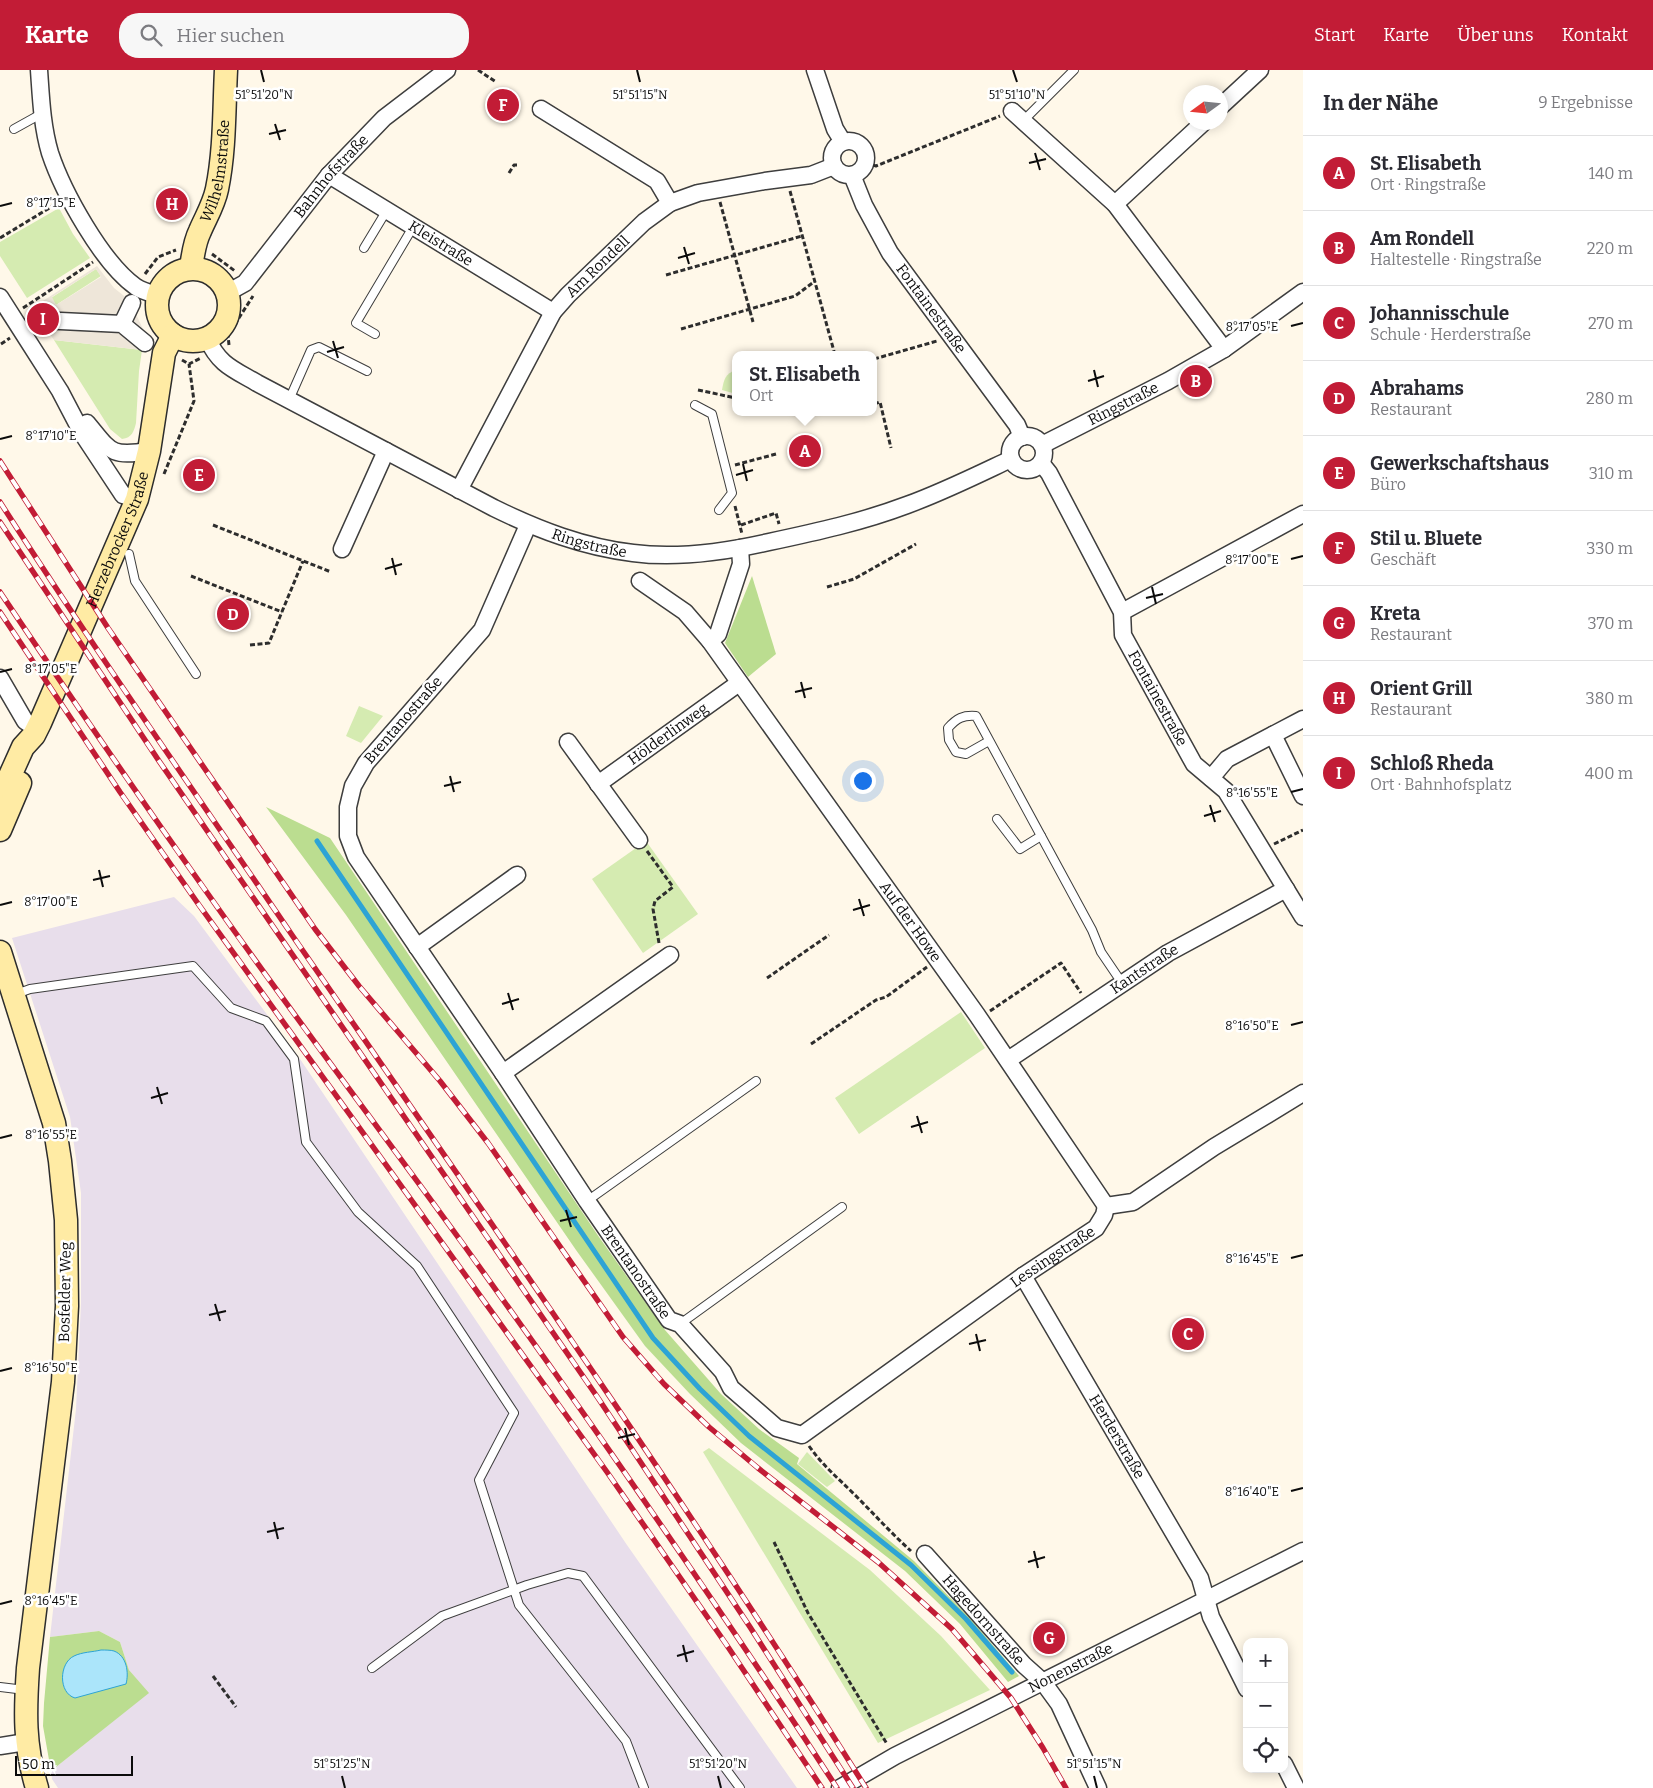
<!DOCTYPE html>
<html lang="de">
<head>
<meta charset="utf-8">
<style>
	:root { --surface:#fff; --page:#f7f7f7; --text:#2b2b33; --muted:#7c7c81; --line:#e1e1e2; --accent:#c21c36 }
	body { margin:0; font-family:Bitter,serif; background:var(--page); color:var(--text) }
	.controls { position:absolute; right:15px; bottom:15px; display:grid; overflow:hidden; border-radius:10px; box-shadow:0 2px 12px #0003 }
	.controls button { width:45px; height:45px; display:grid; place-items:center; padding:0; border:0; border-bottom:1px solid var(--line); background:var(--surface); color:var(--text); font:25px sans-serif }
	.compass { position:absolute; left:1183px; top:15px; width:45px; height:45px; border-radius:50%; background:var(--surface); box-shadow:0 2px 12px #0003; rotate:255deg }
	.scale { position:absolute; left:15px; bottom:12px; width:118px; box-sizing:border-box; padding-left:5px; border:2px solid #0b0b0b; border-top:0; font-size:14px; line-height:18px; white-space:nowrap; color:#0b0b0b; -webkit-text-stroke:4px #fff; paint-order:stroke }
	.you { position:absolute; left:862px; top:710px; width:18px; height:18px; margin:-12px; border:4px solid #fff; border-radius:50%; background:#1a73e8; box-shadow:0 0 0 8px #1a73e833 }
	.badge { display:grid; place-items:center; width:32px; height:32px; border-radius:50%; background:var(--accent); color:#fff; font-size:16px; font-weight:700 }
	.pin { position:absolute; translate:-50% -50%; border:2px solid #fff; box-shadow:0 1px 5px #0006 }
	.popup { position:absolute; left:732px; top:281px; width:145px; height:65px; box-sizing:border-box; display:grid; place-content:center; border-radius:10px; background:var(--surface); filter:drop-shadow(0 1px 4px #0005); font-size:16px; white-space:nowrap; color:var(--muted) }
	.popup b { font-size:19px; color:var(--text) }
	.popup::after { content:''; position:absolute; left:50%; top:100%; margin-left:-10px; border:10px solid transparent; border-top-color:var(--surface) }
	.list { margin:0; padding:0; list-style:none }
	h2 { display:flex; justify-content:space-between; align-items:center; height:65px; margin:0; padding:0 20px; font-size:21px }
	h2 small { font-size:16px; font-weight:400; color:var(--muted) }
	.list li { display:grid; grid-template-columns:32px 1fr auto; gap:15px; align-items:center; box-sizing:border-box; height:75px; padding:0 20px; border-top:1px solid var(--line) }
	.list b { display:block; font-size:19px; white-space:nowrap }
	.list p { margin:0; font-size:16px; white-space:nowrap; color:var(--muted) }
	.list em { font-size:16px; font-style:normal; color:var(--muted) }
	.icon { flex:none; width:28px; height:28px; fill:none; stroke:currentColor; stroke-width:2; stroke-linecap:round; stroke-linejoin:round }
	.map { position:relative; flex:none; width:1303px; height:1718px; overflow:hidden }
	header { display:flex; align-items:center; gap:30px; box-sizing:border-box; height:70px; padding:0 25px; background:var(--accent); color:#fff }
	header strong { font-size:24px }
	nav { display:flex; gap:28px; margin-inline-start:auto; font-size:18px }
	.search { width:350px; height:45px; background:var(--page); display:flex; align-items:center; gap:12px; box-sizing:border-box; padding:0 18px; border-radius:20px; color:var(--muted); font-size:19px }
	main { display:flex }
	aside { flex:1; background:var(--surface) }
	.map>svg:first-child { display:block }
</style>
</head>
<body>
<header>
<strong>Karte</strong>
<div class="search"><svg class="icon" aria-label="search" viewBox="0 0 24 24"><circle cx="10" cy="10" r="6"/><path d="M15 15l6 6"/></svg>Hier suchen</div>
<nav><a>Start</a><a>Karte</a><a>Über uns</a><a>Kontakt</a></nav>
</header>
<main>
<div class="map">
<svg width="1303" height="1718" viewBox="0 0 1303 1718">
	<rect width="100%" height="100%" fill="#fff8e9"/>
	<path fill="#e8deeb" d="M 174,827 L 194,846 L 300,989 L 627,1475 L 797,1718 L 58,1718 L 52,1709 L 51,1701 L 148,1623 L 129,1600 L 120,1572 L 99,1561 L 50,1567 L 76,1339 L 81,1233 L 81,1123 L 70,1047 L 12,868 Z"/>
	<g fill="#d5ebb1">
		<path d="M 59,138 L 73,164 L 90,188 L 27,228 L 0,186 L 0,172 Z"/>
		<path d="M 96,199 L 101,206 L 56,235 L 51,228 Z"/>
		<path d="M 54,270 L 142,280 L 139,301 L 136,353 C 134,361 132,368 122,369 L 110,359 Z"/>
		<path d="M 736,300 L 736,324 L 722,320 C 724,309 725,304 736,300 Z"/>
		<path d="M 359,636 L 383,646 L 361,673 L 346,666 Z"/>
		<path d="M 646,771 L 698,844 L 643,883 L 592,809 Z"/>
		<path d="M 961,942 L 985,978 L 859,1064 L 835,1028 Z"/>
		<path d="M 709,1378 L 870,1500 L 941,1566 L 990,1620 L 878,1673 L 703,1382 Z"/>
		<path d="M 807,1382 L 835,1411 L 827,1417 L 798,1394 Z"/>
	</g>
	<g fill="#bbdd90">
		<path d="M 752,506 L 776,584 L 748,607 L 725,573 Z"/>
		<path d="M 266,737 L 330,768 L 599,1167 L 665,1260 L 721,1324 L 759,1359 L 799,1388 L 797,1394 L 914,1491 L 969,1547 L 1019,1606 L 1008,1612 L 960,1554 L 905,1501 L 741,1373 L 690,1324 L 645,1276 L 576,1180 L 346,845 Z"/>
		<path d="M 99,1561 L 120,1572 L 129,1600 L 149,1623 L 51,1701 L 43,1656 L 44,1633 L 50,1567 Z"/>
	</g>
	<path fill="#eee6d9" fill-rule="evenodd" d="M 97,196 L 114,218 L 138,237 L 136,244 L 147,268 L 142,280 L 54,270 L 32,238 ZM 96,199 L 101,207 L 56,235 L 52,227 Z"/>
	<path fill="#abe5fa" stroke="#2da4d5" d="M 101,1580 C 105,1580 111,1580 114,1581 C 127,1586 129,1603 126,1614 L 75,1628 C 58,1623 59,1593 74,1586 C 82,1582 93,1582 101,1580 Z"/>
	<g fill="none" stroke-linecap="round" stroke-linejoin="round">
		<path stroke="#2da4d5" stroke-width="5" d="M 317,771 L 653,1268 L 700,1319 L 749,1366 L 911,1495 L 966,1549 L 1012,1602"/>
		<g stroke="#3e3e3e" stroke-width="10">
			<g id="lane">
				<path d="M 1023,51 L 1074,0"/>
				<path d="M 14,59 L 41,44"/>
				<path d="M 364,178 L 387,140"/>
				<path d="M 375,264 L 356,253 L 413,157"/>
				<path d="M 289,330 L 311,280 L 319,277 L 367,301"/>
				<path d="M 695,335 L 712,344 L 732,423 L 719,440"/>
				<path d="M 129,484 L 135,511 L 196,604"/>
				<path d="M 989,671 L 966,684 L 956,682 L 949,670 L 948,658 C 957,648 963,645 976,646 L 1092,860 L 1101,882 L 1122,913"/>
				<path d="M 997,749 L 1020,779 L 1041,766"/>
				<path d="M 16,924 L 30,919 L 193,896 L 231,938 L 266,951 L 294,989 L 306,1072 L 358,1142 L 417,1196 L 514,1343 L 479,1410 L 519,1535 L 626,1671 L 644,1718"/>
				<path d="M 587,1131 L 756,1011"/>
				<path d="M 680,1254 L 842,1137"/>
				<path d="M 372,1598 L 442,1546 L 527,1515 L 568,1503 L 583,1506 L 740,1718"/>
				<path d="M 0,1617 L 25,1620"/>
			</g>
		</g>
		<g stroke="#3e3e3e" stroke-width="19">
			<g id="street">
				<path d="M 39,0 C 41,28 42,56 50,83 C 63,122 102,193 136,217 C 142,221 150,223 157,225"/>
				<path d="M 815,0 L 835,59 L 843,72"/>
				<path d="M 1220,37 L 1260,0"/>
				<path d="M 541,39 L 657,111 L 670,133"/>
				<path d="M 1012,41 L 1115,134 L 1224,279"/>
				<circle cx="849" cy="88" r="17"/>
				<path id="s1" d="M 329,105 L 553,242"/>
				<path id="s2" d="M 852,105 L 864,135 L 890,183 L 1017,355 L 1022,367"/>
				<path d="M 1115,134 L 1204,52"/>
				<path id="s3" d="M 227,223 L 245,213 L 329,105 L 384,48 L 447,0"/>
				<path d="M 0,227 L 60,321 L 82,363 L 123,425 L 137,429"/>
				<path d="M 40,250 L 122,254 L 145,273"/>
				<path d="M 122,254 L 132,233"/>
				<path id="s4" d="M 207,268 C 219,295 233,299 257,313 L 494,438 C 539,460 583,477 633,483 C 678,489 725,482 769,472 C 816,462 862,452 907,435 C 943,422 977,405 1011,389"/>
				<path d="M 87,353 C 111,382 110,387 149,381"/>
				<circle cx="1027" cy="383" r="17"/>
				<path id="s5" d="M 1042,375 L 1168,311 L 1224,279 L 1303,222"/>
				<path id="s6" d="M 1041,393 L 1049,403 L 1122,542 L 1123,565 L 1194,694 L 1226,721 L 1303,847"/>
				<path id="s7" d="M 459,420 L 553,242 L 568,225 L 644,152 L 670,133 L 698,123 L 765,111 L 811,105 L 834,96"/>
				<path id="s8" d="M 528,455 L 482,560 L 366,693 L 353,716 L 348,737 L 348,766 L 356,787 L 503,1003 L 587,1131 L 669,1250 L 680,1254 L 723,1302 L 731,1318 L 777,1358 L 802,1365 L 1023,1206 L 1096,1158 L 1104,1145 L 1106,1136"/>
				<path d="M 342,479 L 386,381"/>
				<path id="s9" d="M 640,511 L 685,542 L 710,571 L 977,945 L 1106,1136"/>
				<path d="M 1122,542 L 1303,444"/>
				<path d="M 710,571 L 718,564 L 741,494 L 740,478"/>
				<path d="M 0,608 L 25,651 L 37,659"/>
				<path d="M 1273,665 L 1303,726"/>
				<path d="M 568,672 L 639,770"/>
				<path d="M 1211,708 L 1227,689 L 1303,649"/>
				<path id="s10" d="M 598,714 L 739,613"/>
				<path d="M 417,877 L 517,805"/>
				<path id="s11" d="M 1008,990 L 1168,883 L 1286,819"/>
				<path d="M 503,1003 L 670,885"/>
				<path d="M 1106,1136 L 1133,1132 L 1214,1077 L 1303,1023"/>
				<path id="s12" d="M 1023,1206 L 1200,1508 L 1211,1547 L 1247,1619"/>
				<path id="s13" d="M 925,1484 L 1024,1595 L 1043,1612 L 1059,1634 L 1098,1718"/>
				<path d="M 0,1676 L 26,1672"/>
				<path d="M 1284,1694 L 1296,1718"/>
				<path id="s14" d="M 840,1718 L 895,1686 L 1303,1481"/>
			</g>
		</g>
		<g stroke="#2d2d2d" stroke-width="25">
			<g id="secondary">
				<path id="s15" d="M 191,198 C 193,185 194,173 200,161 C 206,147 214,134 217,119 C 225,80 224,39 226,0"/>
				<circle cx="193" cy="235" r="36"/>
				<path id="s16" d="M 0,728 L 23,677 L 34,665 L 40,653 L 137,429 L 149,381 L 164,283 L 173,265"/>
				<path d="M 0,760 L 20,713"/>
				<path d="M 0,882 L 54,1053 L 60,1091 L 66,1150 L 67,1236 L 63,1312 L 28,1598 C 25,1642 24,1675 37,1718"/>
			</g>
		</g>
		<g stroke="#2d2d2d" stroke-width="3" stroke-dasharray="5 2.5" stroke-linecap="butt">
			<path d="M 478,0 L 496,12"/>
			<path d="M 866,93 L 876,96 L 1000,46"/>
			<path d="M 509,103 L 514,95 L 517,95"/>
			<path d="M 790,121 L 835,285"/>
			<path d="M 720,132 L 753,252"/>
			<path d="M 0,168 L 56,134"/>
			<path d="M 212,184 L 235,201"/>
			<path d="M 145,204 L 158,187 L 176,180"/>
			<path d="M 666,205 L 802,166"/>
			<path d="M 23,238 L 93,192"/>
			<path d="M 681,259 L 795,226 L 815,211"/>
			<path d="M 1,274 L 10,268"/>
			<path d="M 229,275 L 228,265 L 253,226"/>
			<path d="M 874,289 L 937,271"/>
			<path d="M 182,290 L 189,294 L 201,288"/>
			<path d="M 698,320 L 736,328"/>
			<path d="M 874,334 L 880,332 L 891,378"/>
			<path d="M 735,395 L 776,384"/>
			<path d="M 164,404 L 194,331 L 189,294"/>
			<path d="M 735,436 L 742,464"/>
			<path d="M 213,455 L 331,502"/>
			<path d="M 741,455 L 776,443 L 779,454"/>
			<path d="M 191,506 L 282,542"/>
			<path d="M 827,517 L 854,509 L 916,474"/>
			<path d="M 250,575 L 269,573 L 303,491"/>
			<path d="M 1274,774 L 1303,760"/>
			<path d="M 647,781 L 673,817 L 655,831 L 653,839 L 659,873"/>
			<path d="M 767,908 L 829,865"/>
			<path d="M 990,941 L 1061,893 L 1081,923"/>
			<path d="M 811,974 L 876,930 L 886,927 L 927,897"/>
			<path d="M 809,1376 C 823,1396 838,1408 855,1425 C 874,1444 891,1463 911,1481"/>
			<path d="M 774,1472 L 808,1543 L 887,1674"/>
			<path d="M 213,1606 L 236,1637"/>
		</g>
		<use href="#lane" stroke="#fff" stroke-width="8"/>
		<use href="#street" stroke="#fff" stroke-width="16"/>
		<use href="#secondary" stroke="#ffeba4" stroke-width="22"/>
		<g stroke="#c21c36" stroke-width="5.5">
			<g id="rail">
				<path d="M 0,391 L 108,558 L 315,859 L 359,916 L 440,1011 L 488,1073 L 623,1267 L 664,1314 L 709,1357 L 758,1398 L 878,1492 L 952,1559 L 1011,1628 L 1043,1678 L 1066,1718"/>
				<path d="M 0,432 C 94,579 194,721 292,865 C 487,1147 684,1428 866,1718"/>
				<path d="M 0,452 L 159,691 L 598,1328 L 750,1557 L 853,1718"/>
				<path d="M 0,522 C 68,623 137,724 208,824 C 291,942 378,1057 463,1174 C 591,1352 717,1533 837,1718"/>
				<path d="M 0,542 L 120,722 L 199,835 L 607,1402 L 726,1574 L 822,1718"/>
			</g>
		</g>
		<use href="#rail" stroke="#fff" stroke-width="4" stroke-dasharray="11" stroke-linecap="butt"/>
	</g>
	<path fill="none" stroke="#0b0b0b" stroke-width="2" d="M 261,0 L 264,12M 637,0 L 640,12M 1013,0 L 1017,12M 275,54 L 280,70M 269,64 L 286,60M 1035,83 L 1040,100M 1029,93 L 1046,89M 0,136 L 12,133M 684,177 L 689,194M 678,188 L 695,183M 1291,256 L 1303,253M 333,271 L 338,288M 327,282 L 344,277M 1094,300 L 1098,317M 1088,311 L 1104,306M 0,369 L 12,366M 743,394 L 747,411M 736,405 L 753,400M 392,488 L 396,505M 1291,489 L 1303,486M 385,499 L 402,494M 1152,517 L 1156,534M 1146,528 L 1163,524M 0,602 L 12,599M 801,612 L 805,628M 795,622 L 812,618M 450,706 L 454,722M 444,716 L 461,712M 1291,722 L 1303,719M 1210,735 L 1215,752M 1204,746 L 1221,741M 99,800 L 103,817M 93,810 L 110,806M 859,829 L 864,846M 0,835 L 12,832M 853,840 L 870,835M 508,923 L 513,940M 502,934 L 519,929M 1291,955 L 1303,952M 157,1017 L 162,1034M 151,1028 L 168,1023M 917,1046 L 922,1063M 911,1057 L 928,1052M 0,1068 L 12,1065M 566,1140 L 571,1157M 560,1151 L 577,1147M 1291,1188 L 1303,1185M 215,1234 L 220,1251M 209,1245 L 226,1241M 976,1264 L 980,1281M 969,1274 L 986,1270M 0,1301 L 12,1298M 625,1358 L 629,1375M 618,1368 L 635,1364M 1291,1421 L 1303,1418M 274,1452 L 278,1469M 267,1462 L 284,1458M 1034,1481 L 1038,1498M 1028,1492 L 1045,1487M 0,1534 L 12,1531M 683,1575 L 687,1592M 677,1586 L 694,1581M 342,1706 L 345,1718M 718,1706 L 721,1718M 1094,1706 L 1097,1718"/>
	<g text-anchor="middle" stroke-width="5" stroke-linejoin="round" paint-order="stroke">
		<g font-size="15" fill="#0b0b0b" stroke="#fff">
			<text dy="5" stroke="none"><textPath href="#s15" startOffset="101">Wilhelmstraße</textPath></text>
			<text dy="5" stroke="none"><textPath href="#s3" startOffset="158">Bahnhofstraße</textPath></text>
			<text dy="5" stroke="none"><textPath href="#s1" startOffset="131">Kleistraße</textPath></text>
			<text dy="5" stroke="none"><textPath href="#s7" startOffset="265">Am Rondell</textPath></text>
			<text dy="5" stroke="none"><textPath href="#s2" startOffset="156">Fontainestraße</textPath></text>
			<text dy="5" stroke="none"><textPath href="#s5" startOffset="91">Ringstraße</textPath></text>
			<text dy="5" stroke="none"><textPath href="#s16" startOffset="285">Herzebrocker Straße</textPath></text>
			<text dy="5" stroke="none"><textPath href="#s4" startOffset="439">Ringstraße</textPath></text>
			<text dy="5" stroke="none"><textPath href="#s6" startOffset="265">Fontainestraße</textPath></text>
			<text transform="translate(403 650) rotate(-49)" y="5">Brentanostraße</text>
			<text dy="5" stroke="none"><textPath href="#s10" startOffset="86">Hölderlinweg</textPath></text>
			<text dy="5" stroke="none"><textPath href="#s9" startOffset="438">Auf der Howe</textPath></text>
			<text dy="5" stroke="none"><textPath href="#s11" startOffset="164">Kantstraße</textPath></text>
			<text dy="5" stroke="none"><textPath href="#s8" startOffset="1438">Lessingstraße</textPath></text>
			<text dy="5" stroke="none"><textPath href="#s8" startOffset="891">Brentanostraße</textPath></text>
			<text transform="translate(65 1222) rotate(-89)" y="5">Bosfelder Weg</text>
			<text dy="5" stroke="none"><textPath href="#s12" startOffset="186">Herderstraße</textPath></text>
			<text dy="5" stroke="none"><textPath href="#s13" startOffset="88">Hagedornstraße</textPath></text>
			<text dy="5" stroke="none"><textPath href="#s14" startOffset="260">Nonenstraße</textPath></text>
		</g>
	</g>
	<g font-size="12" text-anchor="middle" fill="#0b0b0b" stroke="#fff" stroke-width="5" stroke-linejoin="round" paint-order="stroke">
		<text x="264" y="29">51°51'20"N</text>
		<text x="640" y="29">51°51'15"N</text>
		<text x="1017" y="29">51°51'10"N</text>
		<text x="51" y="137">8°17'15"E</text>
		<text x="1252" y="261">8°17'05"E</text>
		<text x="51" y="370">8°17'10"E</text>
		<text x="1252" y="494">8°17'00"E</text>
		<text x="51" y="603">8°17'05"E</text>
		<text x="1252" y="727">8°16'55"E</text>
		<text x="51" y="836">8°17'00"E</text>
		<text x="1252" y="960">8°16'50"E</text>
		<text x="51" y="1069">8°16'55"E</text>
		<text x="1252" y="1193">8°16'45"E</text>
		<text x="51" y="1302">8°16'50"E</text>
		<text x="1252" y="1426">8°16'40"E</text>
		<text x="51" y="1535">8°16'45"E</text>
		<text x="342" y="1698">51°51'25"N</text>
		<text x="718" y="1698">51°51'20"N</text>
		<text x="1094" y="1698">51°51'15"N</text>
	</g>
</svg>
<div class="controls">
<button>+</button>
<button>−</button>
<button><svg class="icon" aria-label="locate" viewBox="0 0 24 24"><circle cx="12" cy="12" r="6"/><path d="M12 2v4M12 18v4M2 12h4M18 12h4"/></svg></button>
</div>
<svg class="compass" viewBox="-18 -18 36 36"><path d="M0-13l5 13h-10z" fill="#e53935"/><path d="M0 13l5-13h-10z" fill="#7c7c81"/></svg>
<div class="scale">50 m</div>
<div class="you"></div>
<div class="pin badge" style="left:805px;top:381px">A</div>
<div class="popup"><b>St. Elisabeth</b>Ort</div>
<div class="pin badge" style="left:1196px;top:311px">B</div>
<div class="pin badge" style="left:1188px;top:1264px">C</div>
<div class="pin badge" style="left:233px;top:544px">D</div>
<div class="pin badge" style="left:199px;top:405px">E</div>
<div class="pin badge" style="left:503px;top:35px">F</div>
<div class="pin badge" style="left:1049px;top:1568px">G</div>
<div class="pin badge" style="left:172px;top:134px">H</div>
<div class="pin badge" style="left:43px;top:249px">I</div>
</div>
<aside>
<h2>In der Nähe<small>9 Ergebnisse</small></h2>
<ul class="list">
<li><span class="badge">A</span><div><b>St. Elisabeth</b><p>Ort · Ringstraße</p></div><em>140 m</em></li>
<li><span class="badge">B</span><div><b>Am Rondell</b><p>Haltestelle · Ringstraße</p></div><em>220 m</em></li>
<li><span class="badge">C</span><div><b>Johannisschule</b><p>Schule · Herderstraße</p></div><em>270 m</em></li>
<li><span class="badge">D</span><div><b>Abrahams</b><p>Restaurant</p></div><em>280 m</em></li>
<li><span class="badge">E</span><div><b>Gewerkschaftshaus</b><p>Büro</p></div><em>310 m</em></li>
<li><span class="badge">F</span><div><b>Stil u. Bluete</b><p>Geschäft</p></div><em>330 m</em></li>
<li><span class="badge">G</span><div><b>Kreta</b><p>Restaurant</p></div><em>370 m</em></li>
<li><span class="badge">H</span><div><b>Orient Grill</b><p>Restaurant</p></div><em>380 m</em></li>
<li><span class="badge">I</span><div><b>Schloß Rheda</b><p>Ort · Bahnhofsplatz</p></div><em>400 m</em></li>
</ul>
</aside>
</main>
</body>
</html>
